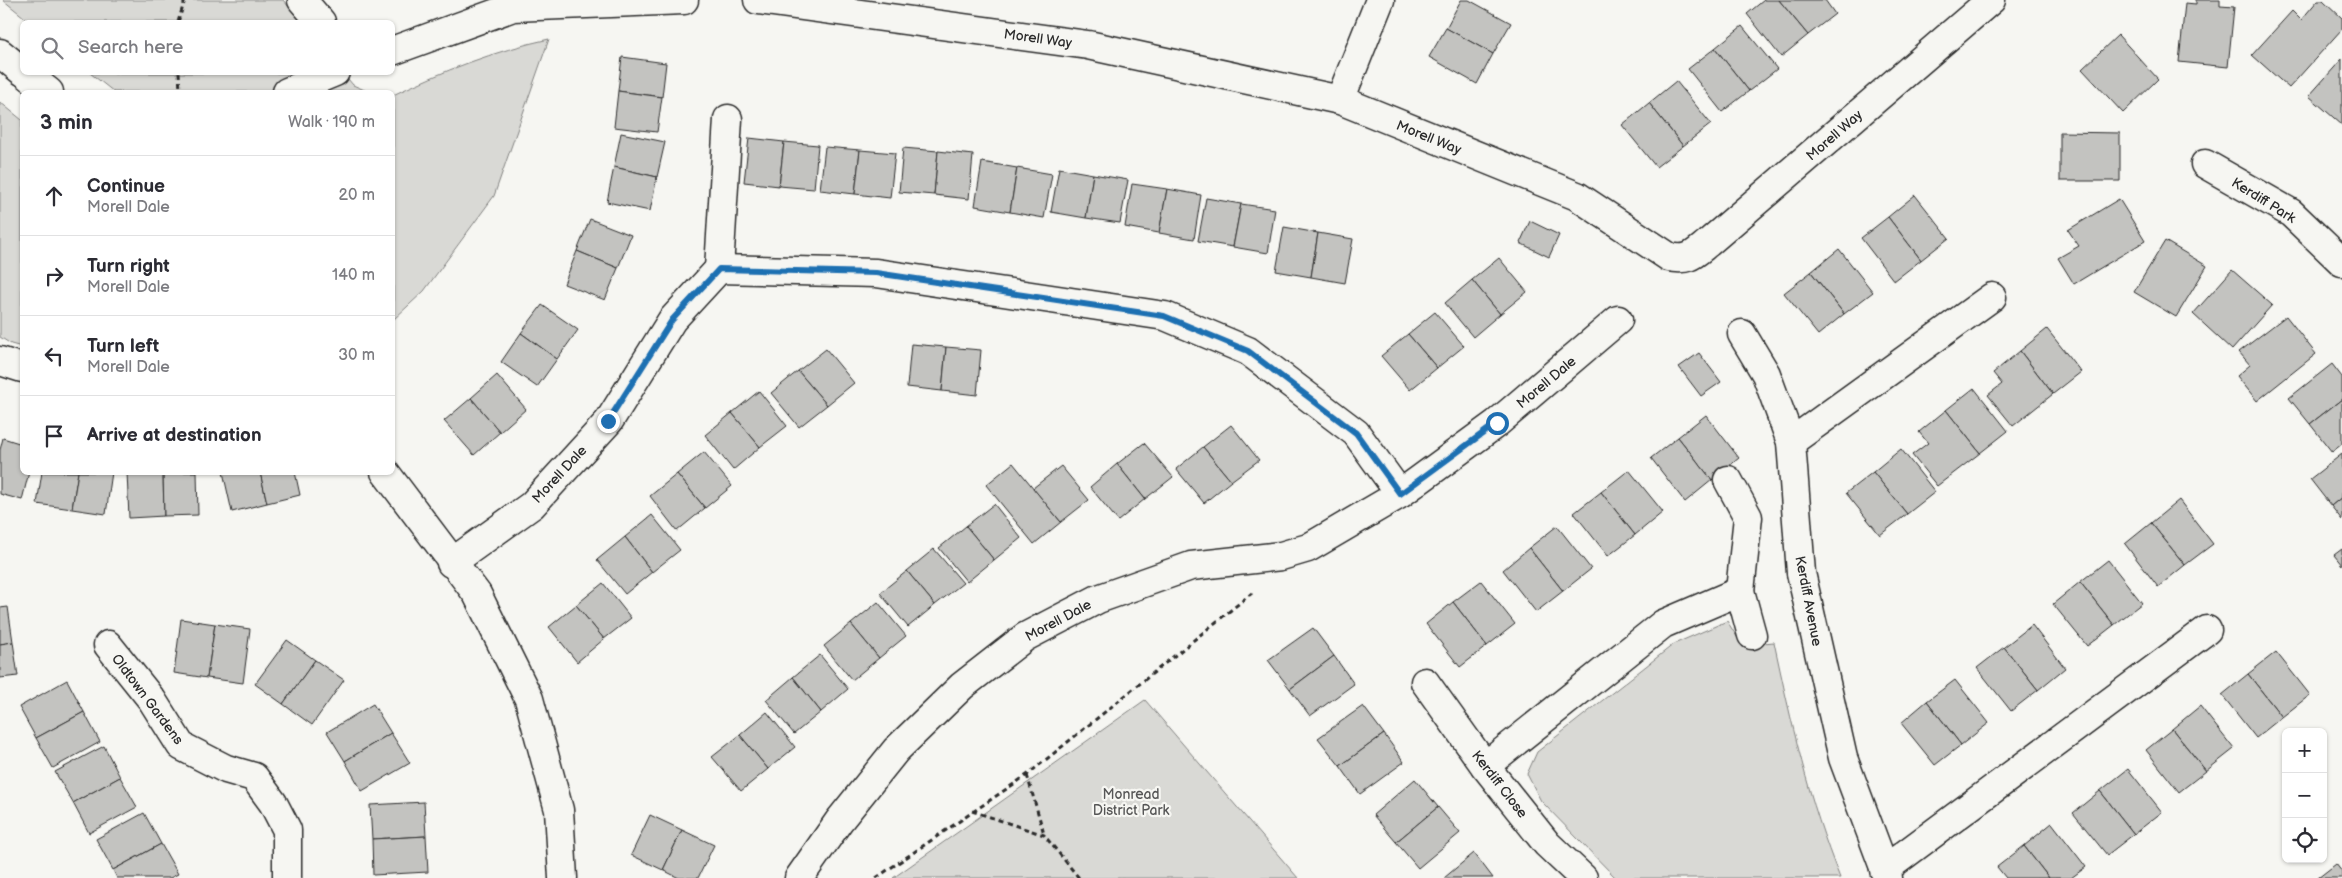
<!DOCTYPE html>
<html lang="en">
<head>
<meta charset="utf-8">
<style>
	:root { --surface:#fff; --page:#f7f7f7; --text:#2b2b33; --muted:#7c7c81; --line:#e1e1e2 }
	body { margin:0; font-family:"Balsamiq Sans",sans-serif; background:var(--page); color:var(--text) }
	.controls { position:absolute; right:15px; bottom:15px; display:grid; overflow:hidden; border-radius:8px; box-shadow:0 1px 4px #0004 }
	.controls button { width:45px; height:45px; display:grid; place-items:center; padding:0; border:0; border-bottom:1px solid var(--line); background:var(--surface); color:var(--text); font:25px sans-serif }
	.stop { position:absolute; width:15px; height:15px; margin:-11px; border:4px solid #1f6fb2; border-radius:50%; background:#fff }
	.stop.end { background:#1f6fb2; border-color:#fff; box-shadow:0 1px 5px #0008 }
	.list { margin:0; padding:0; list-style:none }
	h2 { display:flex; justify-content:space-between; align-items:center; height:65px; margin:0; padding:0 20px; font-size:21px }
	h2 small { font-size:16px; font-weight:400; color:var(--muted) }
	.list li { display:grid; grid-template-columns:32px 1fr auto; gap:15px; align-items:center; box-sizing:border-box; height:80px; padding:0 20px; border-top:1px solid var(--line) }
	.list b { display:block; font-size:19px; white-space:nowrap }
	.list p { margin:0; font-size:16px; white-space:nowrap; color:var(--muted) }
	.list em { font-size:16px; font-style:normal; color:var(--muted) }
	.icon { flex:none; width:28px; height:28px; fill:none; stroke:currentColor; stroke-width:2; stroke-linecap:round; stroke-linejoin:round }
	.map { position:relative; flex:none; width:2342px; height:878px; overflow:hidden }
	.search { position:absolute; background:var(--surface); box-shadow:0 1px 4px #0004; left:20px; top:20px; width:375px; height:55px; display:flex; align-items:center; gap:12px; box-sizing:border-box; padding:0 18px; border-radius:8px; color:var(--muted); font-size:19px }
	.panel { position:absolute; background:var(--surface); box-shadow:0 1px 4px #0004; left:20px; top:90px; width:375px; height:385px; border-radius:8px }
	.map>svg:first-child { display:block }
</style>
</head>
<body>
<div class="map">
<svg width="2342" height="878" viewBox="0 0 2342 878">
	<rect width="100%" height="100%" fill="#f6f6f2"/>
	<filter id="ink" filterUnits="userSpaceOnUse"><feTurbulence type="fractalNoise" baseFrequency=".02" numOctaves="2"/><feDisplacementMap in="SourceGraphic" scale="10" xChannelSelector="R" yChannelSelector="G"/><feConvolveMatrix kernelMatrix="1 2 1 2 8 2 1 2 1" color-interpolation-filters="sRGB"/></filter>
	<g filter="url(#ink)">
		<g fill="#d9d9d5" stroke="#828280">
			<path d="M 3,0 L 283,0 L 302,22 L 30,22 Z"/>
			<path d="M 549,39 L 494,196 L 424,291 L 393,320 L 393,95 C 443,71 494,51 549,39 Z"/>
			<path d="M 90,73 L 343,73 L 353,85 L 369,92 L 114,92 Z"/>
			<path d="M 0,102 L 22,120 L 22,347 L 11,344 L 0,337 Z"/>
			<path d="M 1727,621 L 1742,645 L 1774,642 C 1791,722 1809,802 1840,878 L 1616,878 L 1541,801 L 1527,774 L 1537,752 L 1674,644 Z"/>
			<path d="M 1145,700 L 1298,878 L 893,878 Z"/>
		</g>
		<g fill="#c3c3c0" stroke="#2b2b2b">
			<path d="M 1461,0 L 1469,0 L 1511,23 L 1493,54 L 1446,28 Z"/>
			<path d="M 1764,0 L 1779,0 L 1808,35 L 1781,57 L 1747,14 Z"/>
			<path d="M 1779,0 L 1825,0 L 1835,14 L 1808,35 Z"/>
			<path d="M 2196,0 L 2220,0 L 2220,6 L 2234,7 L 2228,67 L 2179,62 L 2185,3 L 2196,4 Z"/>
			<path d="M 2318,0 L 2323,0 L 2342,18 L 2342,29 L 2289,88 L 2252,55 L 2292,11 L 2301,20 Z"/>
			<path d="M 1742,26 L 1777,69 L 1749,91 L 1715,48 Z"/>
			<path d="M 1446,28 L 1493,54 L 1477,84 L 1429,57 Z"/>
			<path d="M 2118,35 L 2158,79 L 2123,113 L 2082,69 Z"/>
			<path d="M 1715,48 L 1749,91 L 1722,112 L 1688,69 Z"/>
			<path d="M 622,57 L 666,63 L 662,97 L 618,91 Z"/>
			<path d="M 2342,59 L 2342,125 L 2309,96 Z"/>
			<path d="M 1676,81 L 1711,124 L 1683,146 L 1649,103 Z"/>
			<path d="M 618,91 L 662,97 L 657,132 L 614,127 Z"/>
			<path d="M 1649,103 L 1683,146 L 1656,167 L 1622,125 Z"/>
			<path d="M 2060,132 L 2120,133 L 2120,181 L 2060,181 Z"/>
			<path d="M 621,133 L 665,142 L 657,177 L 614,167 Z"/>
			<path d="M 749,138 L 784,142 L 779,186 L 744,182 Z"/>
			<path d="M 784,142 L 818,145 L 814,189 L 779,186 Z"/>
			<path d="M 825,147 L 860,150 L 855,194 L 820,190 Z"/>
			<path d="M 903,148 L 938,151 L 934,195 L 899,192 Z"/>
			<path d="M 860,150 L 895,153 L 890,198 L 855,194 Z"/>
			<path d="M 938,151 L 973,155 L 969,199 L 934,195 Z"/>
			<path d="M 982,162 L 1017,168 L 1010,212 L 975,206 Z"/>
			<path d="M 614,167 L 657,177 L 650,211 L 607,202 Z"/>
			<path d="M 1017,168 L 1052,174 L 1044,218 L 1010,212 Z"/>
			<path d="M 1059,168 L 1093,174 L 1086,218 L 1051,212 Z"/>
			<path d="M 1093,174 L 1128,180 L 1120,223 L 1086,218 Z"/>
			<path d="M 1132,184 L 1167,189 L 1159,233 L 1125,227 Z"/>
			<path d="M 1167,189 L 1201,195 L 1194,239 L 1159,233 Z"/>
			<path d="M 1915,195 L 1949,238 L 1921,260 L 1888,217 Z"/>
			<path d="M 1206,198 L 1241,204 L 1233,247 L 1198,241 Z"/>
			<path d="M 2119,199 L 2145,241 L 2074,284 L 2058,258 L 2079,246 L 2068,230 Z"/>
			<path d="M 1241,204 L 1275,209 L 1268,253 L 1233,247 Z"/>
			<path d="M 1888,217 L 1921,260 L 1894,281 L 1861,238 Z"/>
			<path d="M 590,219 L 631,235 L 618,268 L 577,251 Z"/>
			<path d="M 1530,221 L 1559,235 L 1549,257 L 1520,243 Z"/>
			<path d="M 1284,227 L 1318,233 L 1311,277 L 1276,271 Z"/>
			<path d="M 1318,233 L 1353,239 L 1345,283 L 1311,277 Z"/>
			<path d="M 2165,241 L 2207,266 L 2176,317 L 2134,292 Z"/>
			<path d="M 1839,249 L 1873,292 L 1844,314 L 1811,272 Z"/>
			<path d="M 577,251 L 618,268 L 605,300 L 564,284 Z"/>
			<path d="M 1499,258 L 1527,292 L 1500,314 L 1472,280 Z"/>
			<path d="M 2232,270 L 2272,305 L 2232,350 L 2193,314 Z"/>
			<path d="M 1811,272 L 1844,314 L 1818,335 L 1784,293 Z"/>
			<path d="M 1472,280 L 1500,314 L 1473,337 L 1445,303 Z"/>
			<path d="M 542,305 L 578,330 L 557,359 L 521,333 Z"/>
			<path d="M 1435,312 L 1464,346 L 1437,368 L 1408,334 Z"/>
			<path d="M 2286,316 L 2316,354 L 2257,401 L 2237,376 L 2250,365 L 2239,352 Z"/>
			<path d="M 2047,329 L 2081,372 L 2053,394 L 2020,351 Z"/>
			<path d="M 521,333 L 557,359 L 537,387 L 501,362 Z"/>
			<path d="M 1408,334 L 1437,368 L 1410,390 L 1381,356 Z"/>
			<path d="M 911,344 L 946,347 L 942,391 L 907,387 Z"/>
			<path d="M 946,347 L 981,350 L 977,395 L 942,391 Z"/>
			<path d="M 826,349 L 854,383 L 827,405 L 798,371 Z"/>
			<path d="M 2020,351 L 2053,394 L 2013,426 L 1988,395 L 2002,384 L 1993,373 Z"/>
			<path d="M 1699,353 L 1721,382 L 1701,396 L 1679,367 Z"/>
			<path d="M 2332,364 L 2342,377 L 2342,399 L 2310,424 L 2289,398 Z"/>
			<path d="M 798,371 L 827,405 L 799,427 L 771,393 Z"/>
			<path d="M 497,375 L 526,409 L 500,432 L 471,398 Z"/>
			<path d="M 1974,388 L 2008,431 L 1980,453 L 1946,410 Z"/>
			<path d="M 759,391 L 787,426 L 760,447 L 732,413 Z"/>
			<path d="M 471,398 L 500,432 L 474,455 L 444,421 Z"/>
			<path d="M 2342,399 L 2342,444 L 2332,452 L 2310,424 Z"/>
			<path d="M 1946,410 L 1980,453 L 1937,486 L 1912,455 L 1928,443 L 1919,432 Z"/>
			<path d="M 732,413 L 760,447 L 733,470 L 705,435 Z"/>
			<path d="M 1706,415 L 1739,458 L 1712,480 L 1678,437 Z"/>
			<path d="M 1231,425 L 1259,460 L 1231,481 L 1203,447 Z"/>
			<path d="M 1678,437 L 1712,480 L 1685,502 L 1651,458 Z"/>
			<path d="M 3,438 L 22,444 L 22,472 L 29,472 L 22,500 L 0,494 L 0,450 Z"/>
			<path d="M 1144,443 L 1173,477 L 1145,499 L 1117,464 Z"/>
			<path d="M 1203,447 L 1231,481 L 1204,503 L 1176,469 Z"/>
			<path d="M 1901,449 L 1935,492 L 1907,514 L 1873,472 Z"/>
			<path d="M 704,452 L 732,486 L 705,508 L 677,474 Z"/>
			<path d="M 2342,454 L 2342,497 L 2331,506 L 2310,479 Z"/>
			<path d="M 1013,463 L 1061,522 L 1034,544 L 986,485 Z"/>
			<path d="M 1117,464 L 1145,499 L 1118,521 L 1090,487 Z"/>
			<path d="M 1061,466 L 1089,500 L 1061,522 L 1033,488 Z"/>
			<path d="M 1629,470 L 1663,512 L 1635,535 L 1601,492 Z"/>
			<path d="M 42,472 L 78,472 L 72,509 L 37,504 Z"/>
			<path d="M 78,472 L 112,472 L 106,514 L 72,509 Z"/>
			<path d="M 127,472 L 163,472 L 164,516 L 129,518 Z"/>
			<path d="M 163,472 L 197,472 L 198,515 L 164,516 Z"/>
			<path d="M 223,472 L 260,472 L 267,503 L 232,512 Z"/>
			<path d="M 260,472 L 295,472 L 300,495 L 267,503 Z"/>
			<path d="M 1873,472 L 1907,514 L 1880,535 L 1846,493 Z"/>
			<path d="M 677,474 L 705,508 L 677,531 L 650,496 Z"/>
			<path d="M 1601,492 L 1635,535 L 1608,556 L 1574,513 Z"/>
			<path d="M 2342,497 L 2342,520 L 2331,506 Z"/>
			<path d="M 2179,500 L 2213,544 L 2185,565 L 2151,523 Z"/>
			<path d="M 994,504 L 1021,538 L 994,560 L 966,526 Z"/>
			<path d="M 652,515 L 680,550 L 652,572 L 625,537 Z"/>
			<path d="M 2151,523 L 2185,565 L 2158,587 L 2125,544 Z"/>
			<path d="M 966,526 L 994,560 L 967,582 L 939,548 Z"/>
			<path d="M 1557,526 L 1591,569 L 1563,591 L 1529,548 Z"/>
			<path d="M 625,537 L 652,572 L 625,594 L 597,560 Z"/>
			<path d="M 1529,548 L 1563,591 L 1536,612 L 1503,570 Z"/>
			<path d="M 934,549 L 963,583 L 935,605 L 907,571 Z"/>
			<path d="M 2342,549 L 2342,565 L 2334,555 Z"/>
			<path d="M 2108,560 L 2142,603 L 2114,625 L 2080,582 Z"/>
			<path d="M 907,571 L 935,605 L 908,627 L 880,593 Z"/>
			<path d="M 1481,581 L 1515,624 L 1487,646 L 1453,602 Z"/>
			<path d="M 2080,582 L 2114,625 L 2087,646 L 2053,604 Z"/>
			<path d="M 603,583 L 631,618 L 604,639 L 576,605 Z"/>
			<path d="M 878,602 L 906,636 L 879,658 L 851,624 Z"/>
			<path d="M 1453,602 L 1487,646 L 1460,667 L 1426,624 Z"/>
			<path d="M 576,605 L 604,639 L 577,662 L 549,627 Z"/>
			<path d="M 8,607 L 13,642 L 0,644 L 0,608 Z"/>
			<path d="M 181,619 L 215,624 L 207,678 L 174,673 Z"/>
			<path d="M 215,624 L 250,629 L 243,683 L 207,678 Z"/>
			<path d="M 851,624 L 879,658 L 852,680 L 824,646 Z"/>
			<path d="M 2032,625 L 2065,668 L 2038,690 L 2004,647 Z"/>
			<path d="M 1313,628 L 1334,656 L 1290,689 L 1268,660 Z"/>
			<path d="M 287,640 L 315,660 L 283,704 L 255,684 Z"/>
			<path d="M 13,642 L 18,676 L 0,678 L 0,644 Z"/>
			<path d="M 2004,647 L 2038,690 L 2011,711 L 1977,668 Z"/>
			<path d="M 2276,652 L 2310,695 L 2282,717 L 2248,674 Z"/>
			<path d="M 820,655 L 848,689 L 821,712 L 793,677 Z"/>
			<path d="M 1334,656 L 1354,684 L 1310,716 L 1290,689 Z"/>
			<path d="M 315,660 L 344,680 L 312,725 L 283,704 Z"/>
			<path d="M 2248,674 L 2282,717 L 2256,738 L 2222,695 Z"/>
			<path d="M 793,677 L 821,712 L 794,734 L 766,700 Z"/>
			<path d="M 67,680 L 84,712 L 36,738 L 19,707 Z"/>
			<path d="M 1955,680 L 1989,723 L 1961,745 L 1927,701 Z"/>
			<path d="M 1927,701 L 1961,745 L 1935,765 L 1901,723 Z"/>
			<path d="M 373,704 L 391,733 L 345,761 L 327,732 Z"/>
			<path d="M 1363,706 L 1384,734 L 1340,766 L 1318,738 Z"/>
			<path d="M 2200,706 L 2234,749 L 2206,771 L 2172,729 Z"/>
			<path d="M 84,712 L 100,742 L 53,768 L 36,738 Z"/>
			<path d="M 767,712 L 795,747 L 768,769 L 740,735 Z"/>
			<path d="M 2172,729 L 2206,771 L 2179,792 L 2146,750 Z"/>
			<path d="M 391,733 L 410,763 L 362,791 L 345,761 Z"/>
			<path d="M 1384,734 L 1404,762 L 1360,794 L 1340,766 Z"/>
			<path d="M 740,735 L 768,769 L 741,791 L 712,757 Z"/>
			<path d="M 104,746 L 120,777 L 73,803 L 55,772 Z"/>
			<path d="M 2128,769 L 2162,812 L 2134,834 L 2100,791 Z"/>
			<path d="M 120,777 L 137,807 L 89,833 L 73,803 Z"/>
			<path d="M 1415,779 L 1438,807 L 1396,842 L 1373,815 Z"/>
			<path d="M 2100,791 L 2134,834 L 2107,855 L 2073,813 Z"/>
			<path d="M 424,802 L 426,836 L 372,839 L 370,805 Z"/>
			<path d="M 1438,807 L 1460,833 L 1418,868 L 1396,842 Z"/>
			<path d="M 144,813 L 161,844 L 113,870 L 96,839 Z"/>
			<path d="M 650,815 L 682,830 L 663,870 L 631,855 Z"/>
			<path d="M 2052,823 L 2086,867 L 2071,878 L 2049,878 L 2024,846 Z"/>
			<path d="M 682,830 L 714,845 L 698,878 L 679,878 L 663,870 Z"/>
			<path d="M 426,836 L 428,872 L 373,875 L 372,839 Z"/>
			<path d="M 161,844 L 178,874 L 170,878 L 117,878 L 113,870 Z"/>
			<path d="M 2024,846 L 2049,878 L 2006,878 L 1997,867 Z"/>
			<path d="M 1474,853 L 1493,878 L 1444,878 Z"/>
			<path d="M 2336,864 L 2342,872 L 2342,878 L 2318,878 Z"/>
		</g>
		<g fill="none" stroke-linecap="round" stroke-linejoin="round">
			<g stroke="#2b2b2b" stroke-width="31">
				<g id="minor">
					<path d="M 302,0 L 321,22"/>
					<path d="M 758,0 L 1088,45 L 1340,100 L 1577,196 L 1669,257 C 1689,261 1693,255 1708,243 L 1991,0"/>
					<path d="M 392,51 L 513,7 L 684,0"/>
					<path d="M 0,53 L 22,71"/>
					<path d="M 24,72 L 49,92"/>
					<path d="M 287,92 L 335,72"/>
					<path d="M 1340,100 L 1380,0"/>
					<path d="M 2205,164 L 2291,213 L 2342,262"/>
					<path d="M 719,269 L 728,119"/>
					<path d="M 1742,334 L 1766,374 L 1791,442 L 1801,573 L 1843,758 L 1888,878"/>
					<path d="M 0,361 L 22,368"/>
					<path d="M 1791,442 L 1992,297"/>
					<path d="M 385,472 L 477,594 L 529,699 L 559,810 L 563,878"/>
					<path d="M 1728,480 L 1748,517 L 1740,591"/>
					<path d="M 451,563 L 532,505 L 609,421 L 672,320 L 719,269 L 876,273 L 1165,316 L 1248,351 L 1356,433 L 1400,494"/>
					<path d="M 108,645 L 152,700 L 181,746 L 226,769 L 254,777 L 273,803 L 287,830 L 287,878"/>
					<path d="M 1425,682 L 1485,766 L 1547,844 L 1583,878"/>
					<path d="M 1485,766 L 1663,624 L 1740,591 L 1752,635"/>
					<path d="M 1884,870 L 2207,630"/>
					<path d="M 799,878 L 839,821 L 896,750 L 962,686 L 1025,637 L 1098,599 L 1191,566 L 1281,556 L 1308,548 L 1400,494 L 1497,423 L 1618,320"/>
				</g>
			</g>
			<g stroke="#2b2b2b" stroke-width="3" stroke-dasharray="5 4" stroke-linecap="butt">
				<path d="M 178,22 L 185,0"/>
				<path d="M 179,72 L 180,92"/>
				<path d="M 1027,775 L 1044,834"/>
				<path d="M 972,811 L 1044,835 L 1079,878"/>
				<path d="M 876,878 L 1027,775 L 1252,593"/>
			</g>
			<use href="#minor" stroke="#f6f6f2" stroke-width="28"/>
		</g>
	</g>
	<g fill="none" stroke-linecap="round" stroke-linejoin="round" filter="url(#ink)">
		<path stroke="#1f6fb2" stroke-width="6" d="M 608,421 L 672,320 L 719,269 L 876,273 L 1164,316 L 1248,351 L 1356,433 L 1400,494 L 1497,423"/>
	</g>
	<g text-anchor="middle" stroke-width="4.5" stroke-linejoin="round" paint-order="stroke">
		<g font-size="14" fill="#2b2b2b" stroke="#f6f6f2">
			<text transform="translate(1038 38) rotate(8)" y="5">Morell Way</text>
			<text transform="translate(1834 135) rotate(-41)" y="5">Morell Way</text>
			<text transform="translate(1429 137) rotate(22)" y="5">Morell Way</text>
			<text transform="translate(2264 200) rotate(32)" y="5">Kerdiff Park</text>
			<text transform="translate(1546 382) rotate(-40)" y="5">Morell Dale</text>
			<text transform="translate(559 474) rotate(-47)" y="5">Morell Dale</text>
			<text transform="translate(1809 601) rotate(79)" y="5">Kerdiff Avenue</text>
			<text transform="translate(1058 620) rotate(-28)" y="5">Morell Dale</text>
			<text transform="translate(148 699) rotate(53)" y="5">Oldtown Gardens</text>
			<text transform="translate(1500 784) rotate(52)" y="5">Kerdiff Close</text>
		</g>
		<g font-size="14" fill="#565656" stroke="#f6f6f2">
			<text x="1131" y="799">Monread<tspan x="1131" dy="16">District Park</tspan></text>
		</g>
	</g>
</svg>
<div class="controls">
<button>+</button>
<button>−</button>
<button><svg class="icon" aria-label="locate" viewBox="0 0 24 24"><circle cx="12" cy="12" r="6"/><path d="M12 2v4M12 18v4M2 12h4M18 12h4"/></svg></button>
</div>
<div class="stop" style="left:1497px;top:423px"></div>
<div class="stop end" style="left:608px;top:421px"></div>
<div class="search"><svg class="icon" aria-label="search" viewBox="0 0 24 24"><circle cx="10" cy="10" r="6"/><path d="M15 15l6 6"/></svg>Search here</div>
<section class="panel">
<h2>3 min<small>Walk · 190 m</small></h2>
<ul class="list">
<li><svg class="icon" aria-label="ahead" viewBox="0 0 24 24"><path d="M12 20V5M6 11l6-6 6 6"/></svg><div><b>Continue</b><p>Morell Dale</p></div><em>20 m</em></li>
<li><svg class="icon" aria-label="right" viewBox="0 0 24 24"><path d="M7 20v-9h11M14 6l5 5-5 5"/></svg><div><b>Turn right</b><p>Morell Dale</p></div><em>140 m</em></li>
<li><svg class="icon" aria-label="left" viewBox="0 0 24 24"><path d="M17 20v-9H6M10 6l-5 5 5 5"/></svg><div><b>Turn left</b><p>Morell Dale</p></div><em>30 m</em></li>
<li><svg class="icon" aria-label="arrive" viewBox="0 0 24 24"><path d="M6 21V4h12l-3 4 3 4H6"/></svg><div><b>Arrive at destination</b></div></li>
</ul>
</section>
</div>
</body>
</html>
